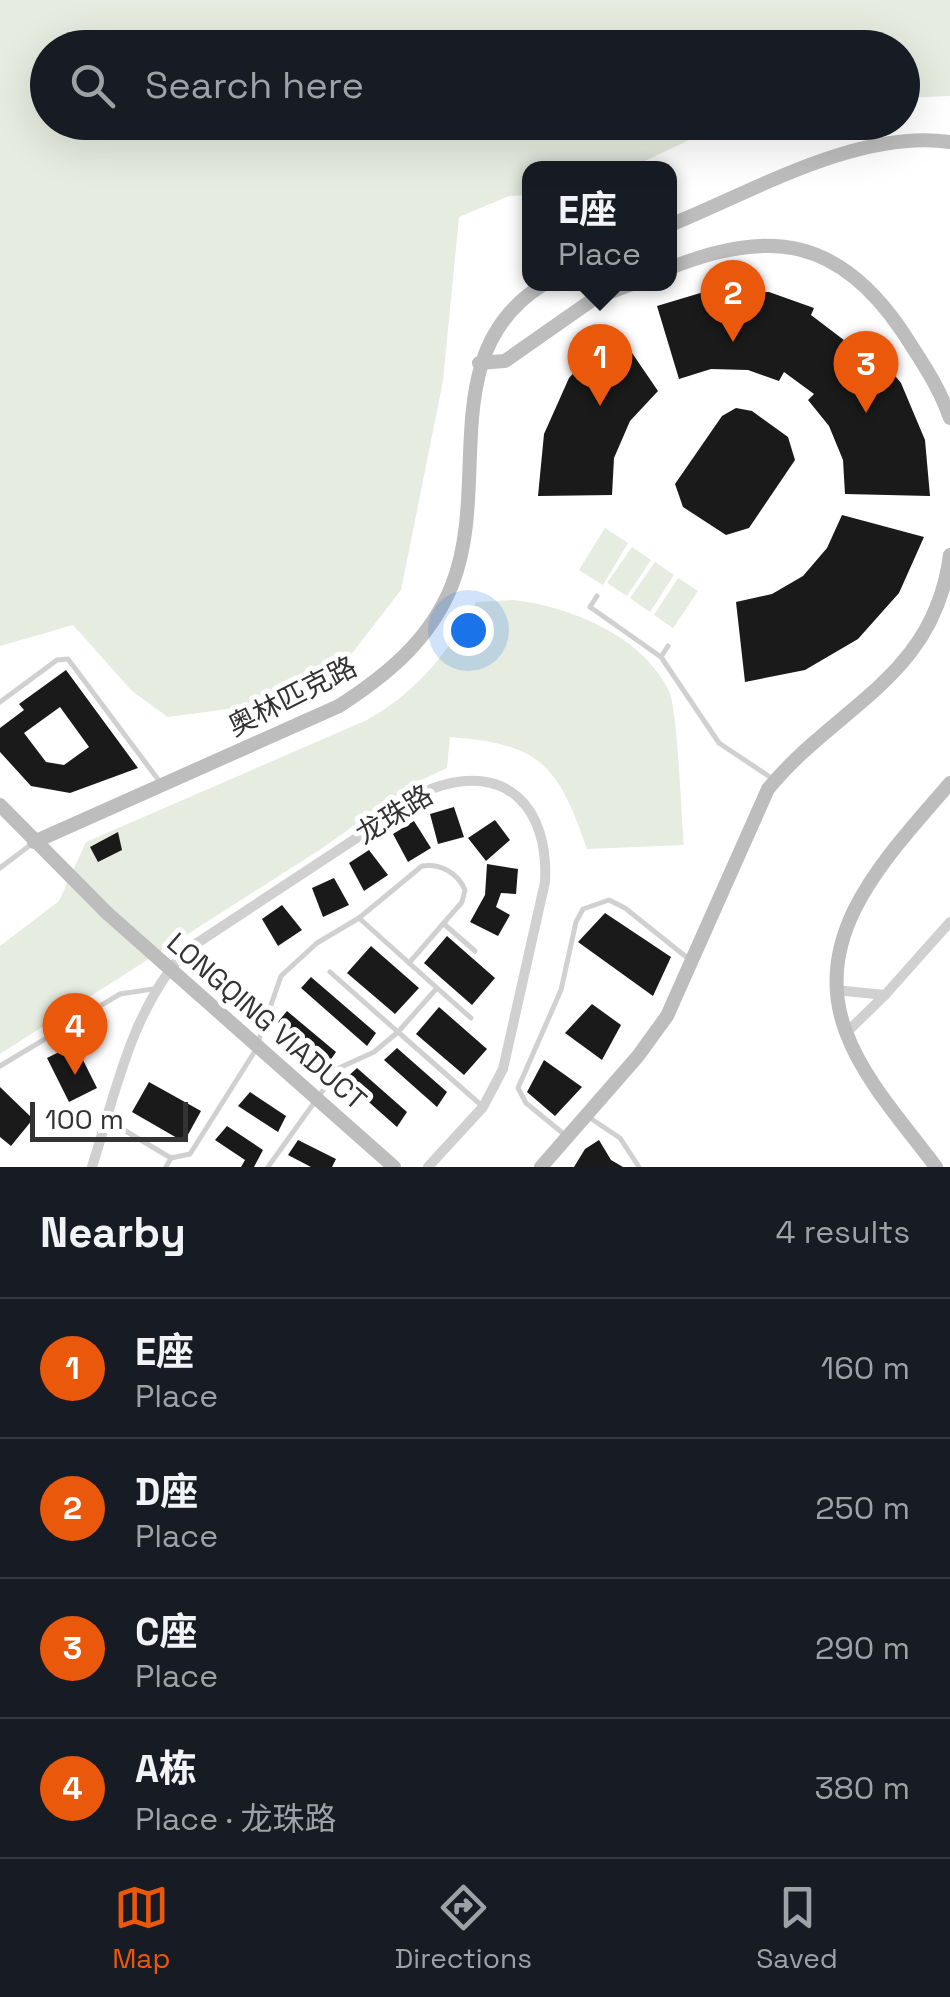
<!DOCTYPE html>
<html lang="en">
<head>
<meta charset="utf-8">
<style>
	:root { --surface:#171b24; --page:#20242c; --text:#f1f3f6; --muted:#9ea1a6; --line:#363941; --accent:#ea580c }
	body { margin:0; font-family:"Space Grotesk","Noto Sans SC",sans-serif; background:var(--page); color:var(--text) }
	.scale { position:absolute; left:30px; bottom:25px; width:158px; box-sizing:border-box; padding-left:10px; border:5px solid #333; border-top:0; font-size:28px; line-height:35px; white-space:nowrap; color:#333; -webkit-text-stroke:8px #fff; paint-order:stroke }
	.you { position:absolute; left:468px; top:630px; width:35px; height:35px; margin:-25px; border:8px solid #fff; border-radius:50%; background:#1a73e8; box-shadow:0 0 0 15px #1a73e833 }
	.badge { display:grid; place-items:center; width:65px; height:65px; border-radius:50%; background:var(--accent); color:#fff; font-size:32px; font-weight:700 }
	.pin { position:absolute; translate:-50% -82px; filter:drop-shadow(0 2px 5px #0008) }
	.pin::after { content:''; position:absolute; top:52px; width:35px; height:30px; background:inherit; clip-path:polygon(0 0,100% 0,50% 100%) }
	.popup { position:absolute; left:522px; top:161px; width:155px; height:130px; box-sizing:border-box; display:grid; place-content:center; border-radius:20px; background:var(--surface); filter:drop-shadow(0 2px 8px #0005); font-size:32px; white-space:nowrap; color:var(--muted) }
	.popup b { font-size:38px; color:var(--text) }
	.popup::after { content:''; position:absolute; left:50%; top:100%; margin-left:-20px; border:20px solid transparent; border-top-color:var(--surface) }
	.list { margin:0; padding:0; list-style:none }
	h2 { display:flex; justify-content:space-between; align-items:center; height:130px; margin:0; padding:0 40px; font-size:42px }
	h2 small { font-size:32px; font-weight:400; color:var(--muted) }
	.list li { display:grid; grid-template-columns:65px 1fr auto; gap:30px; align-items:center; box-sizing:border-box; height:140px; padding:0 40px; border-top:2px solid var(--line) }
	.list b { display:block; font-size:38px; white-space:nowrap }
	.list p { margin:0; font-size:32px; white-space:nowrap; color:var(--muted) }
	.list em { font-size:32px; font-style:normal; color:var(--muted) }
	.icon { flex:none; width:55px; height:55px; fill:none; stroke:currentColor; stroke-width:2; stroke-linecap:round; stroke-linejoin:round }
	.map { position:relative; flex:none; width:950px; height:1167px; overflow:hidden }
	.search { position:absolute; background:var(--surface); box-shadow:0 10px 40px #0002; left:30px; right:30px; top:30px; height:110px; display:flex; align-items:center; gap:25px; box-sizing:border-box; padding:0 35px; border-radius:55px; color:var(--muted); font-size:38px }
	.sheet { height:690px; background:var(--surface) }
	nav { display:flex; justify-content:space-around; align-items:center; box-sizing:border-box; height:140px; border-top:2px solid var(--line); background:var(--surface); font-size:28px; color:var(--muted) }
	nav a { display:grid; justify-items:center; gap:5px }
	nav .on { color:var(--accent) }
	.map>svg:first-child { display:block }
</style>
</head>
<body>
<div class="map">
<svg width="950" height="1167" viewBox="0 0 950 1167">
	<rect width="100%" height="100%" fill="#fff"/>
	<g fill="#e6ecdf">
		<path d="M 0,0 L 950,0 L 950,96 L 903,98 L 902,48 L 48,48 L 48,122 L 725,123 L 630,168 L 530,168 L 530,195 L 509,196 L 459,217 L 443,381 L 401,590 L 343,665 L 243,707 L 168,717 L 132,691 L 73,625 L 0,646 Z"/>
		<path d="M 605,528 L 628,543 L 603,585 L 579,570 Z"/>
		<path d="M 632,547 L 651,560 L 627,596 L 607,583 Z"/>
		<path d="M 655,562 L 674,575 L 650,612 L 630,598 Z"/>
		<path d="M 678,578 L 698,591 L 673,628 L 654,615 Z"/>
		<path d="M 514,600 C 570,607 642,635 669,691 C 678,711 681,816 684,845 L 587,849 C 558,765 541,744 450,737 L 447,768 L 413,784 L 321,849 L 0,1054 L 0,946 L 59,901 L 86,842 L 367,720 C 418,691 448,653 476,602 Z"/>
	</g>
	<g fill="#1a1a1a" fill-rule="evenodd">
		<path d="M 707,291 L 769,292 L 814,308 L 811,315 L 857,350 L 866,341 L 901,383 L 925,440 L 930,496 L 845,494 L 843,460 L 829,426 L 808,400 L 814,394 L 784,372 L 779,381 L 748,370 L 711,369 L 679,379 L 657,306 Z"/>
		<path d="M 615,328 L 658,391 L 630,421 L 614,458 L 612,495 L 538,496 L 544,434 L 569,378 Z"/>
		<path d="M 736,408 L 752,411 L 788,437 L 795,460 L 749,528 L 726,535 L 683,507 L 675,484 L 722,416 Z"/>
		<path d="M 842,515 L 924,537 L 899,593 L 858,639 L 805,670 L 745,682 L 736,602 L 772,594 L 803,576 L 827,548 Z"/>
		<path d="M 66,670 L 138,768 L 70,793 L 31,786 L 0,752 L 0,728 L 24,710 L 19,704 ZM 60,707 L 89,747 L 64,765 L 46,762 L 24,733 Z"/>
		<path d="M 454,807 L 464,837 L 438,844 L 430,814 Z"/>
		<path d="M 495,820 L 510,840 L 486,861 L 468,838 Z"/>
		<path d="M 414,821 L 431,848 L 408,862 L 393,834 Z"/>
		<path d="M 118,832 L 122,850 L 98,862 L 90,847 Z"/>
		<path d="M 369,850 L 388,875 L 364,891 L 349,863 Z"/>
		<path d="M 487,864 L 518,869 L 516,894 L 501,893 L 496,907 L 510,915 L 498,936 L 470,922 L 485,895 Z"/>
		<path d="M 334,878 L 349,905 L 323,917 L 312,888 Z"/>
		<path d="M 282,905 L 302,930 L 278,946 L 262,919 Z"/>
		<path d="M 605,913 L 671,957 L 653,996 L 578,942 Z"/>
		<path d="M 447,936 L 495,978 L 472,1005 L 424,963 Z"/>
		<path d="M 371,946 L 419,988 L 395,1014 L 347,973 Z"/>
		<path d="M 311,977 L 376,1033 L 367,1046 L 301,988 Z"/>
		<path d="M 592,1004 L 621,1025 L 602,1060 L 565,1033 Z"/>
		<path d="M 439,1007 L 487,1049 L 464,1075 L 416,1034 Z"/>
		<path d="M 287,1011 L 336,1052 L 327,1065 L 278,1022 Z"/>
		<path d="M 75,1044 L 97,1088 L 69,1102 L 47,1058 Z"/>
		<path d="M 397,1048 L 447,1092 L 437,1107 L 384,1060 Z"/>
		<path d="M 544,1060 L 582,1087 L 555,1116 L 527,1092 Z"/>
		<path d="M 357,1068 L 407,1112 L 397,1127 L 344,1080 Z"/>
		<path d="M 149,1082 L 201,1111 L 184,1142 L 132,1112 Z"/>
		<path d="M 0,1087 L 33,1119 L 11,1146 L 0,1137 Z"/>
		<path d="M 250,1092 L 286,1116 L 278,1132 L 238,1106 Z"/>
		<path d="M 227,1126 L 263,1150 L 254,1167 L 241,1167 L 245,1160 L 215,1140 Z"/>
		<path d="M 298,1140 L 336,1159 L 332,1167 L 311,1167 L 288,1155 Z"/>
		<path d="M 599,1140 L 611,1160 L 623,1167 L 574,1167 L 585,1149 Z"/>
	</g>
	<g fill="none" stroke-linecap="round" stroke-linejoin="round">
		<g stroke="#d0d0d0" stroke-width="5">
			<path d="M 597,596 L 590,607 L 661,657 L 719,743 L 773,779"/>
			<path d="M 661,657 L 668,646"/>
			<path d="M 0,702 L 57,660 L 68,659 L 160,782"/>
			<path d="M 0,868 L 33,843"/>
			<path d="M 359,918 L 422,866 C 440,863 458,873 465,890 L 462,902 L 409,963"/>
			<path d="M 444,924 L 475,951"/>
			<path d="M 437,988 L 471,1018"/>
			<path d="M 0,1066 L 120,994 L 153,989"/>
			<path d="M 590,1118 L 620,1138 L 639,1167"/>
			<path d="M 107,1120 L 171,1158 L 190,1154 L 255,1051 L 281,976 L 317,943 L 359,918 L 437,988 L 398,1032 L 481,1105"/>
			<path d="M 565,1135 L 526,1103 L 518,1088 L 561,990 L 576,922 L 583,909 L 609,900 L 625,908 L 690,960"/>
			<path d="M 166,1167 L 171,1158"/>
			<path d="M 268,1167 L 339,1068 L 374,1052 L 398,1032 L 330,972"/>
		</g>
		<g stroke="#d0d0d0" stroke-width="10">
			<path d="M 835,990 L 885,995 L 846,1033"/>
			<path d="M 885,995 L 950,922"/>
			<path d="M 92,1167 C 116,1091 131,1012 185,951 L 431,789 C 507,761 549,808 545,882 L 503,1069 L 483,1107 L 428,1167"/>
		</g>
		<g stroke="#bdbdbd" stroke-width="14">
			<path d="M 670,225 C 754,191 858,129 950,142"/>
			<path d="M 670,268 C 770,228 839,238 902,331 C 920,359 939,386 950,418"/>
			<path d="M 479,363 L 505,361 L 595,298 L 632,284"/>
			<path d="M 0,805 L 107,913"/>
			<path d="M 34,842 L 339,706 C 387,675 430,640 452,585 C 492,484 434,351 544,284"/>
			<path d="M 541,1167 L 638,1056 L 667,1016 L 768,789 C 837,705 934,678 950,555"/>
			<path d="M 936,1167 C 905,1125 864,1081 846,1032 C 808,932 891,853 950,783"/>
		</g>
		<path stroke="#bdbdbd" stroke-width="14" d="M 107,913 L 394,1167"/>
	</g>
	<g text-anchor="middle" stroke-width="10" stroke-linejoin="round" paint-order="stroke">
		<g font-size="28" fill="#333" stroke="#fff">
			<text transform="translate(292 696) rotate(-27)" y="10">奥林匹克路</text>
			<text transform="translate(394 814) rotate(-32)" y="10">龙珠路</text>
			<text transform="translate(267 1021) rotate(41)" y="10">LONGQING VIADUCT</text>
		</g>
	</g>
</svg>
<div class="scale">100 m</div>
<div class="you"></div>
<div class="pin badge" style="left:600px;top:406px">1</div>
<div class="popup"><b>E座</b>Place</div>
<div class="pin badge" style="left:733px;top:342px">2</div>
<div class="pin badge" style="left:866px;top:413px">3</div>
<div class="pin badge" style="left:75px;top:1075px">4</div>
<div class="search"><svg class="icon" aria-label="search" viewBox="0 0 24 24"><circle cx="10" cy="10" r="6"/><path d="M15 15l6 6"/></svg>Search here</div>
</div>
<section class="sheet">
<h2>Nearby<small>4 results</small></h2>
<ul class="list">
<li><span class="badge">1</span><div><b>E座</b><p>Place</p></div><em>160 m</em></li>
<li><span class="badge">2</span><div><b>D座</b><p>Place</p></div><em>250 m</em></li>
<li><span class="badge">3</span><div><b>C座</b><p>Place</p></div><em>290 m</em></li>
<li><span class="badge">4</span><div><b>A栋</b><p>Place · 龙珠路</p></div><em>380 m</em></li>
</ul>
</section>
<nav>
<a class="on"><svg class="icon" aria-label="map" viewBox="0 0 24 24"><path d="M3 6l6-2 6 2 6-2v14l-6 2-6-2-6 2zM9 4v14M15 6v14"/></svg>Map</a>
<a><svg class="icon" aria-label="directions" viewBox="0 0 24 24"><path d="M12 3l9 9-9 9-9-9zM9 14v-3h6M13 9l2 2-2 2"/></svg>Directions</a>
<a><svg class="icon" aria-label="saved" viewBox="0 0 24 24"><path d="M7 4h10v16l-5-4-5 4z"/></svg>Saved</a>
</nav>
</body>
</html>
